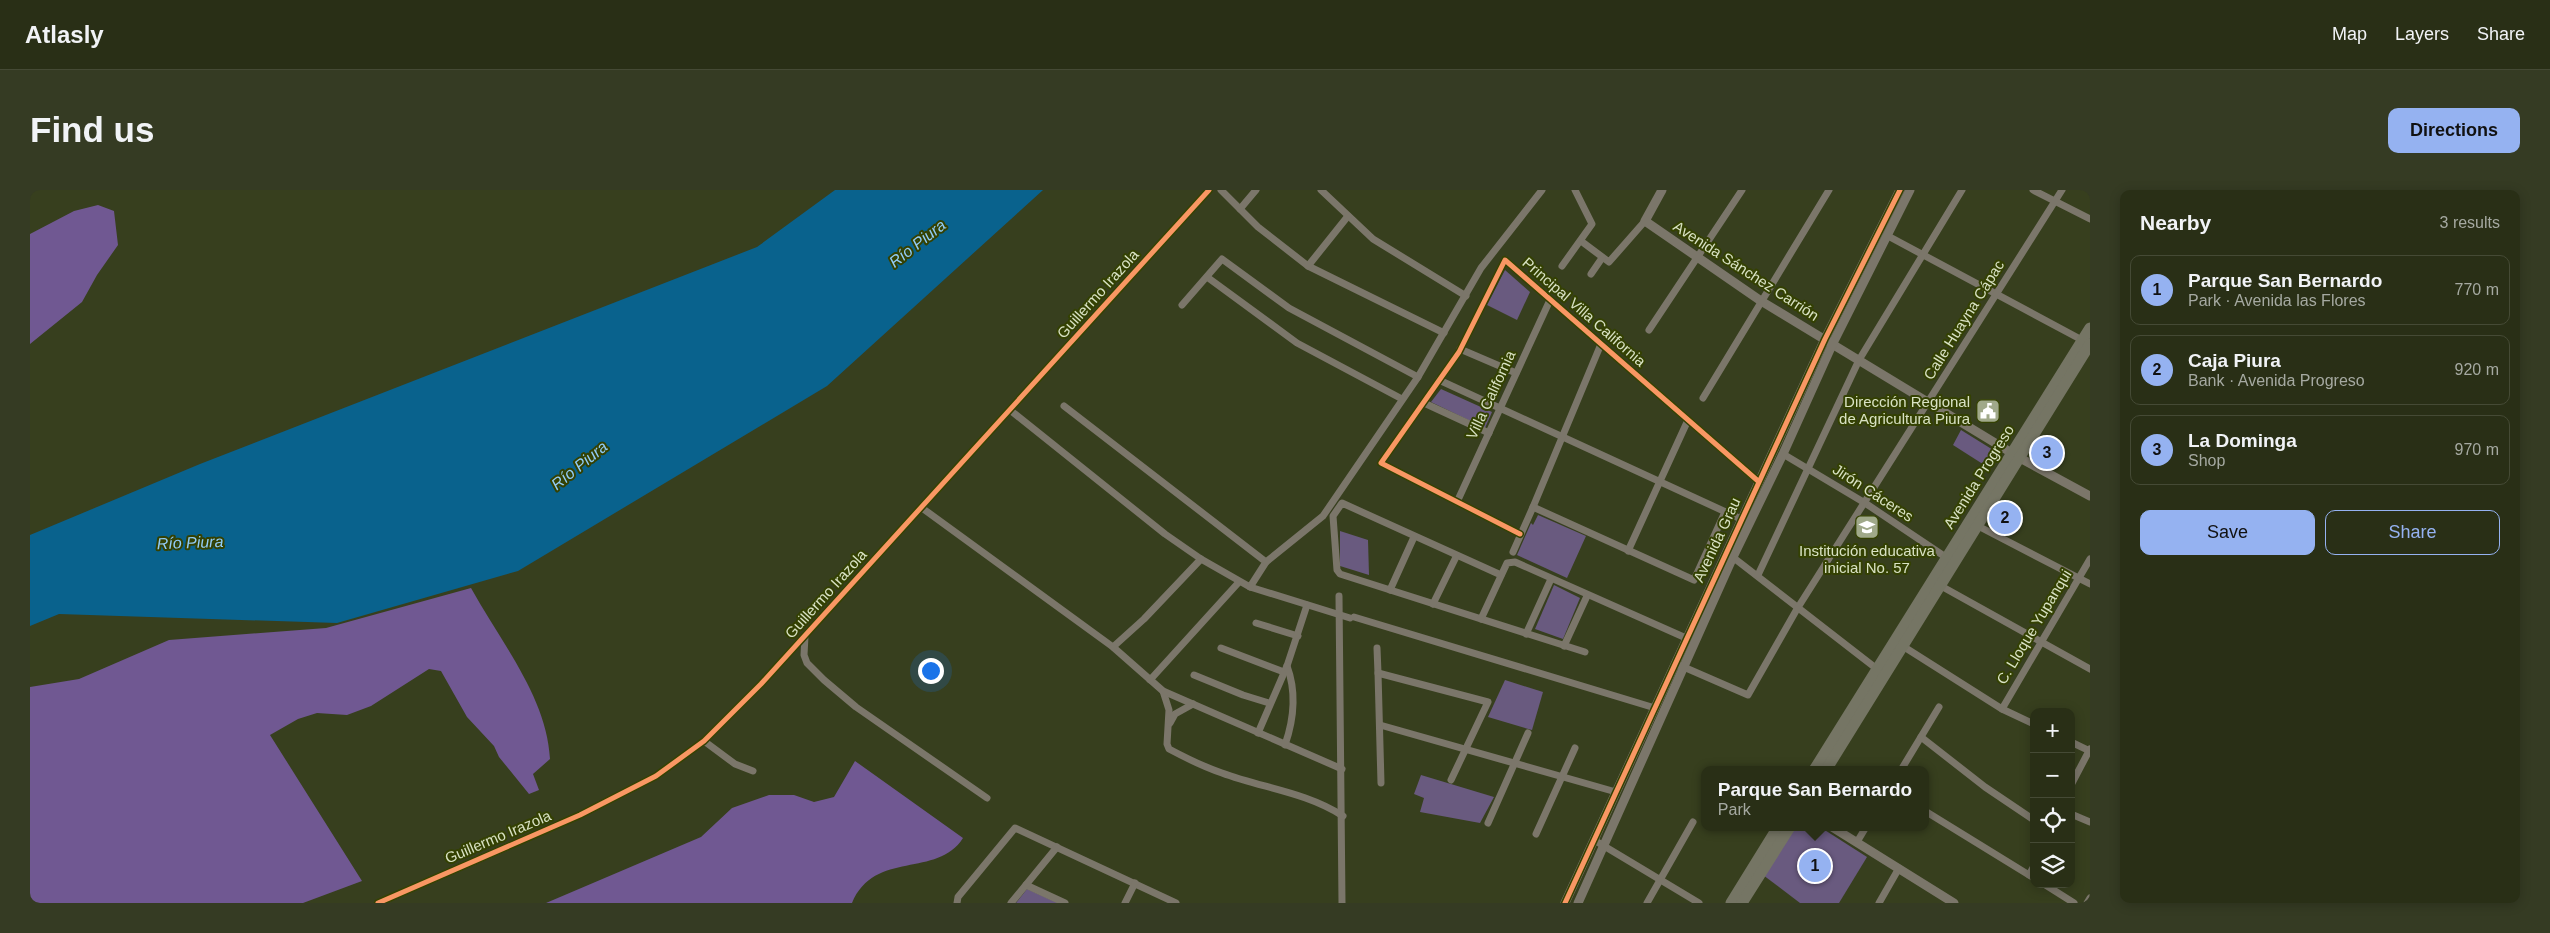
<!DOCTYPE html>
<html lang="en">
<head>
<meta charset="utf-8">
<style>
	:root { --surface:#292f16; --page:#353b23; --text:#f1f3f6; --muted:#a5a9a1; --line:#454a35; --accent:#95b2f1 }
	body { margin:0; font-family:Helvetica,sans-serif; background:var(--page); color:var(--text) }
	.controls { position:absolute; right:15px; bottom:15px; display:grid; overflow:hidden; border-radius:10px; box-shadow:0 2px 12px #0003 }
	.controls button { width:45px; height:45px; display:grid; place-items:center; padding:0; border:0; border-bottom:1px solid var(--line); background:var(--surface); color:var(--text); font:25px sans-serif }
	.you { position:absolute; left:900px; top:480px; width:18px; height:18px; margin:-12px; border:4px solid #fff; border-radius:50%; background:#1a73e8; box-shadow:0 0 0 8px #1a73e833 }
	.badge { display:grid; place-items:center; width:32px; height:32px; border-radius:50%; background:var(--accent); color:#111; font-size:16px; font-weight:700 }
	.pin { position:absolute; translate:-50% -50%; border:2px solid #fff; box-shadow:0 1px 5px #0006 }
	.popup { position:absolute; left:1671px; top:576px; width:228px; height:65px; box-sizing:border-box; display:grid; place-content:center; border-radius:10px; background:var(--surface); filter:drop-shadow(0 1px 4px #0005); font-size:16px; white-space:nowrap; color:var(--muted) }
	.popup b { font-size:19px; color:var(--text) }
	.popup::after { content:''; position:absolute; left:50%; top:100%; margin-left:-10px; border:10px solid transparent; border-top-color:var(--surface) }
	.list { margin:0; padding:0; list-style:none }
	h2 { display:flex; justify-content:space-between; align-items:center; height:65px; margin:0; padding:0 20px; font-size:21px }
	h2 small { font-size:16px; font-weight:400; color:var(--muted) }
	.list li { display:grid; grid-template-columns:32px 1fr auto; gap:15px; align-items:center; box-sizing:border-box; height:70px; margin:0 10px 10px; padding:0 10px; border:1px solid var(--line); border-radius:10px }
	.list b { display:block; font-size:19px; white-space:nowrap }
	.list p { margin:0; font-size:16px; white-space:nowrap; color:var(--muted) }
	.list em { font-size:16px; font-style:normal; color:var(--muted) }
	.actions { display:flex; gap:10px; padding:15px 20px }
	.actions a { flex:1; padding:11px 0; border:1px solid var(--accent); border-radius:10px; text-align:center; font-size:18px; color:var(--accent) }
	.actions .main { background:var(--accent); color:#111 }
	.icon { flex:none; width:28px; height:28px; fill:none; stroke:currentColor; stroke-width:2; stroke-linecap:round; stroke-linejoin:round }
	.map { position:relative; flex:none; width:2060px; height:713px; overflow:hidden; border-radius:10px }
	header { display:flex; align-items:center; gap:30px; box-sizing:border-box; height:70px; padding:0 25px; background:var(--surface); border-bottom:1px solid var(--line) }
	header strong { font-size:24px }
	nav { display:flex; gap:28px; margin-inline-start:auto; font-size:18px }
	.intro { display:flex; align-items:center; justify-content:space-between; box-sizing:border-box; height:120px; padding:0 30px }
	h1 { margin:0; font-size:35px }
	.button { padding:12px 22px; border-radius:10px; background:var(--accent); color:#111; font-size:18px; font-weight:700 }
	main { display:flex; gap:30px; padding:0 30px }
	aside { flex:1; background:var(--surface); border-radius:10px; box-shadow:0 2px 12px #0003 }
	.map>svg:first-child { display:block }
</style>
</head>
<body>
<header>
<strong>Atlasly</strong>
<nav><a>Map</a><a>Layers</a><a>Share</a></nav>
</header>
<div class="intro"><h1>Find us</h1><a class="button">Directions</a></div>
<main>
<div class="map">
<svg width="2060" height="713" viewBox="0 0 2060 713">
	<rect width="100%" height="100%" fill="#373f1e"/>
	<g fill="#695a7f">
		<path d="M 1475,80 L 1500,102 L 1487,130 L 1457,115 Z"/>
		<path d="M 1411,199 L 1462,222 L 1455,238 L 1401,212 Z"/>
		<path d="M 1931,240 L 1968,263 L 1959,278 L 1923,255 Z"/>
		<path d="M 1508,325 L 1556,346 L 1537,388 L 1487,365 L 1501,333 L 1503,335 Z"/>
		<path d="M 1310,341 L 1338,350 L 1339,385 L 1310,376 Z"/>
		<path d="M 1524,395 L 1550,408 L 1533,449 L 1505,439 Z"/>
		<path d="M 1475,490 L 1513,502 L 1502,540 L 1458,527 Z"/>
		<path d="M 1391,585 L 1464,607 L 1450,633 L 1390,622 L 1394,608 L 1384,604 Z"/>
		<path d="M 1764,637 L 1790,637 L 1837,667 L 1809,713 L 1770,713 L 1733,685 Z"/>
		<path d="M 997,699 L 1028,713 L 986,713 Z"/>
	</g>
	<g fill="#705892">
		<path d="M 68,15 L 84,21 L 88,55 L 67,85 L 52,112 L 0,154 L 0,44 L 44,21 Z"/>
		<path d="M 441,398 C 470,451 517,507 520,569 L 503,584 L 509,600 L 499,604 L 469,567 L 464,556 L 437,527 L 411,481 L 399,479 L 341,516 L 317,525 L 287,523 L 268,529 L 240,545 L 332,691 L 273,713 L 0,713 L 0,497 L 49,489 L 139,450 L 296,438 Z"/>
		<path d="M 825,571 L 933,648 C 907,689 845,659 822,713 L 516,713 L 671,647 L 702,618 L 739,605 L 764,605 L 784,612 L 804,607 Z"/>
	</g>
	<path fill="#09628d" d="M 805,0 L 1013,0 L 797,196 L 488,381 L 307,433 L 29,424 L 0,436 L 0,345 L 170,274 L 727,57 Z"/>
	<g fill="none" stroke-linecap="round" stroke-linejoin="round">
		<g stroke="#7b766a" stroke-width="7">
			<path d="M 1191,0 L 1228,37 L 1278,76 L 1414,143"/>
			<path d="M 1291,0 L 1343,49 L 1436,106"/>
			<path d="M 2003,0 L 2060,29"/>
			<path d="M 1210,19 L 1226,0"/>
			<path d="M 1858,46 L 2052,150"/>
			<path d="M 1551,51 L 1579,72 L 1615,31"/>
			<path d="M 1278,76 L 1318,26"/>
			<path d="M 1532,76 L 1562,34 L 1545,0"/>
			<path d="M 1561,84 L 1572,68"/>
			<path d="M 1177,87 L 1267,153 L 1372,209"/>
			<path d="M 1152,115 L 1192,69 L 1259,118 L 1388,187"/>
			<path d="M 1619,140 L 1712,0"/>
			<path d="M 1430,159 L 1486,183"/>
			<path d="M 1409,190 L 1711,329"/>
			<path d="M 1673,208 L 1799,0"/>
			<path d="M 1394,213 L 1459,243"/>
			<path d="M 980,220 L 1135,344 L 1171,369 L 1220,397 L 1236,372 L 1034,216"/>
			<path d="M 1753,264 L 1835,313 L 1917,368"/>
			<path d="M 1427,312 L 1520,110"/>
			<path d="M 1503,317 L 1571,154"/>
			<path d="M 892,318 L 1083,457 L 1133,501 L 1312,579"/>
			<path d="M 1948,336 L 2060,394"/>
			<path d="M 1490,344 L 1351,273 L 1429,162 L 1475,70 L 1728,291"/>
			<path d="M 1598,361 L 1658,230"/>
			<path d="M 1483,362 L 1503,317 L 1664,390 L 1695,322"/>
			<path d="M 1700,365 L 1847,479"/>
			<path d="M 1236,372 L 1293,326 L 1388,187 L 1451,78 L 1512,0"/>
			<path d="M 1471,385 L 1312,313 L 1303,326 L 1307,380 L 1310,384 L 1555,462"/>
			<path d="M 1728,385 L 1829,170 L 1932,0"/>
			<path d="M 1911,396 L 2060,479"/>
			<path d="M 1220,397 L 1320,428"/>
			<path d="M 1360,400 L 1384,347"/>
			<path d="M 1309,406 L 1312,713"/>
			<path d="M 1403,414 L 1426,367"/>
			<path d="M 1324,427 L 1625,518"/>
			<path d="M 1451,429 L 1477,373 L 1485,372 L 1656,448"/>
			<path d="M 1226,433 L 1268,446"/>
			<path d="M 1496,444 L 1521,389"/>
			<path d="M 775,446 L 774,465 L 777,473 L 794,490 L 826,517 L 957,608"/>
			<path d="M 1871,455 L 1972,519 L 2004,534"/>
			<path d="M 1534,456 L 1557,406"/>
			<path d="M 1083,457 L 1114,429 L 1171,369"/>
			<path d="M 1191,458 L 1254,482"/>
			<path d="M 1347,458 L 1348,483"/>
			<path d="M 1649,475 L 1718,505 L 1767,419 L 2032,0"/>
			<path d="M 1164,485 L 1213,505 L 1239,513"/>
			<path d="M 1120,490 L 1209,392"/>
			<path d="M 1133,501 L 1139,520 L 1137,554 L 1139,559 C 1156,568 1174,577 1192,583 C 1232,598 1276,602 1313,626"/>
			<path d="M 1972,519 L 2060,369"/>
			<path d="M 1140,533 L 1145,524 L 1163,514"/>
			<path d="M 1350,535 L 1586,602"/>
			<path d="M 1228,543 L 1257,476 L 1277,415"/>
			<path d="M 1891,547 L 1955,597 L 2004,630"/>
			<path d="M 674,551 L 705,574 L 723,581"/>
			<path d="M 2041,552 L 2060,561"/>
			<path d="M 1255,555 C 1264,529 1267,503 1257,476"/>
			<path d="M 1871,580 L 1909,517"/>
			<path d="M 1351,593 L 1348,483 L 1458,512 L 1421,590"/>
			<path d="M 2041,595 L 2060,559"/>
			<path d="M 1895,621 L 2004,688"/>
			<path d="M 2041,624 L 2060,632"/>
			<path d="M 1458,633 L 1498,543"/>
			<path d="M 1506,644 L 1545,558"/>
			<path d="M 1564,650 L 1669,713"/>
			<path d="M 1827,652 L 1836,637"/>
			<path d="M 1999,685 L 2004,676"/>
			<path d="M 2014,694 L 2044,713"/>
			<path d="M 996,695 L 1035,713"/>
			<path d="M 348,713 L 550,625 L 626,586 L 674,551 L 731,494 L 1179,0"/>
			<path d="M 927,713 L 928,707 L 985,638 L 1146,713"/>
			<path d="M 981,713 L 1027,657"/>
			<path d="M 1095,713 L 1105,693"/>
			<path d="M 1617,713 L 1663,632"/>
			<path d="M 1849,713 L 1869,678"/>
			<path d="M 2057,713 L 2060,708"/>
		</g>
		<g stroke="#7b766a" stroke-width="9">
			<path d="M 1632,0 L 1615,31 L 1731,111 L 1990,268 L 2060,306"/>
			<path d="M 1802,637 L 1924,713"/>
			<path d="M 1535,713 L 1795,149 L 1870,0"/>
			<path d="M 1548,713 L 1703,367 L 1753,264 L 1803,153 L 1880,0"/>
		</g>
		<g stroke="#757564" stroke-width="11">
			<path d="M 1784,580 L 2060,138"/>
			<path d="M 1796,580 L 2060,154"/>
			<path d="M 1701,713 L 1748,637"/>
			<path d="M 1712,713 L 1760,637"/>
		</g>
		<g stroke="#344102" stroke-width="8">
			<g id="cycleway">
				<path d="M 1490,344 L 1351,273 L 1429,162 L 1475,70 L 1728,291"/>
				<path d="M 348,713 L 550,625 L 626,586 L 674,551 L 731,494 L 1179,0"/>
				<path d="M 1535,713 L 1795,149 L 1870,0"/>
			</g>
		</g>
		<use href="#cycleway" stroke="#f99763" stroke-width="5"/>
	</g>
	<defs>
		<g id="civic-square" transform="scale(1.25)"><rect x="-9" y="-9" width="18" height="18" rx="4" fill="#a0a98a" stroke="#344102"/><path d="M-.6-6.5H3V-4.5H.6V-3L4-1V1h2V6H-6V1h2V-1L-.6-3ZM-1.2 2.5V6h2.4V2.5Z" fill="#fff"/></g>
		<g id="school-square" transform="scale(1.25)"><rect x="-9" y="-9" width="18" height="18" rx="4" fill="#a0a98a" stroke="#344102"/><path d="M0-5L7-2L0 1L-7-2ZM-4 1L0 2.5L4 1V4Q0 6-4 4Z" fill="#fff"/></g>
	</defs>
	<g fill-rule="evenodd">
		<use href="#civic-square" x="1958" y="221"/>
		<use href="#school-square" x="1837" y="337"/>
	</g>
	<g text-anchor="middle" stroke-width="4" stroke-linejoin="round" paint-order="stroke">
		<g font-size="15" fill="#d9e2c4" stroke="#344102">
			<text transform="translate(1716 81) rotate(33)" y="5">Avenida Sánchez Carrión</text>
			<text transform="translate(1068 104) rotate(-48)" y="5">Guillermo Irazola</text>
			<text transform="translate(1554 122) rotate(41)" y="5">Principal Villa California</text>
			<text transform="translate(1934 130) rotate(-58)" y="5">Calle Huayna Cápac</text>
			<text transform="translate(1461 205) rotate(-65)" y="5">Villa California</text>
			<text transform="translate(1949 287) rotate(-58)" y="5">Avenida Progreso</text>
			<text transform="translate(1843 303) rotate(33)" y="5">Jirón Cáceres</text>
			<text transform="translate(1687 350) rotate(-65)" y="5">Avenida Grau</text>
			<text transform="translate(796 404) rotate(-48)" y="5">Guillermo Irazola</text>
			<text transform="translate(2004 437) rotate(-59)" y="5">C. Lloque Yupanqui</text>
			<text transform="translate(468 647) rotate(-23)" y="5">Guillermo Irazola</text>
		</g>
		<g font-size="15" fill="#d9e2c4" stroke="#344102" text-anchor="end">
			<text x="1940" y="217">Dirección Regional<tspan x="1940" dy="17">de Agricultura Piura</tspan></text>
			<text x="1837" y="366" text-anchor="middle">Institución educativa<tspan x="1837" dy="17">inicial No. 57</tspan></text>
		</g>
		<g font-size="16" font-style="italic" fill="#92ccf7" stroke="#344102">
			<text transform="translate(887 53) rotate(-38)" y="6">Río Piura</text>
			<text transform="translate(549 275) rotate(-39)" y="6">Río Piura</text>
			<text transform="translate(160 352) rotate(-2)" y="6">Río Piura</text>
		</g>
	</g>
</svg>
<div class="controls">
<button>+</button>
<button>−</button>
<button><svg class="icon" aria-label="locate" viewBox="0 0 24 24"><circle cx="12" cy="12" r="6"/><path d="M12 2v4M12 18v4M2 12h4M18 12h4"/></svg></button>
<button><svg class="icon" aria-label="layers" viewBox="0 0 24 24"><path d="M12 4l9 5-9 5-9-5zM3 14l9 5 9-5"/></svg></button>
</div>
<div class="you"></div>
<div class="pin badge" style="left:1785px;top:676px">1</div>
<div class="popup"><b>Parque San Bernardo</b>Park</div>
<div class="pin badge" style="left:1975px;top:328px">2</div>
<div class="pin badge" style="left:2017px;top:263px">3</div>
</div>
<aside>
<h2>Nearby<small>3 results</small></h2>
<ul class="list">
<li><span class="badge">1</span><div><b>Parque San Bernardo</b><p>Park · Avenida las Flores</p></div><em>770 m</em></li>
<li><span class="badge">2</span><div><b>Caja Piura</b><p>Bank · Avenida Progreso</p></div><em>920 m</em></li>
<li><span class="badge">3</span><div><b>La Dominga</b><p>Shop</p></div><em>970 m</em></li>
</ul>
<div class="actions"><a class="main">Save</a><a>Share</a></div>
</aside>
</main>
</body>
</html>
